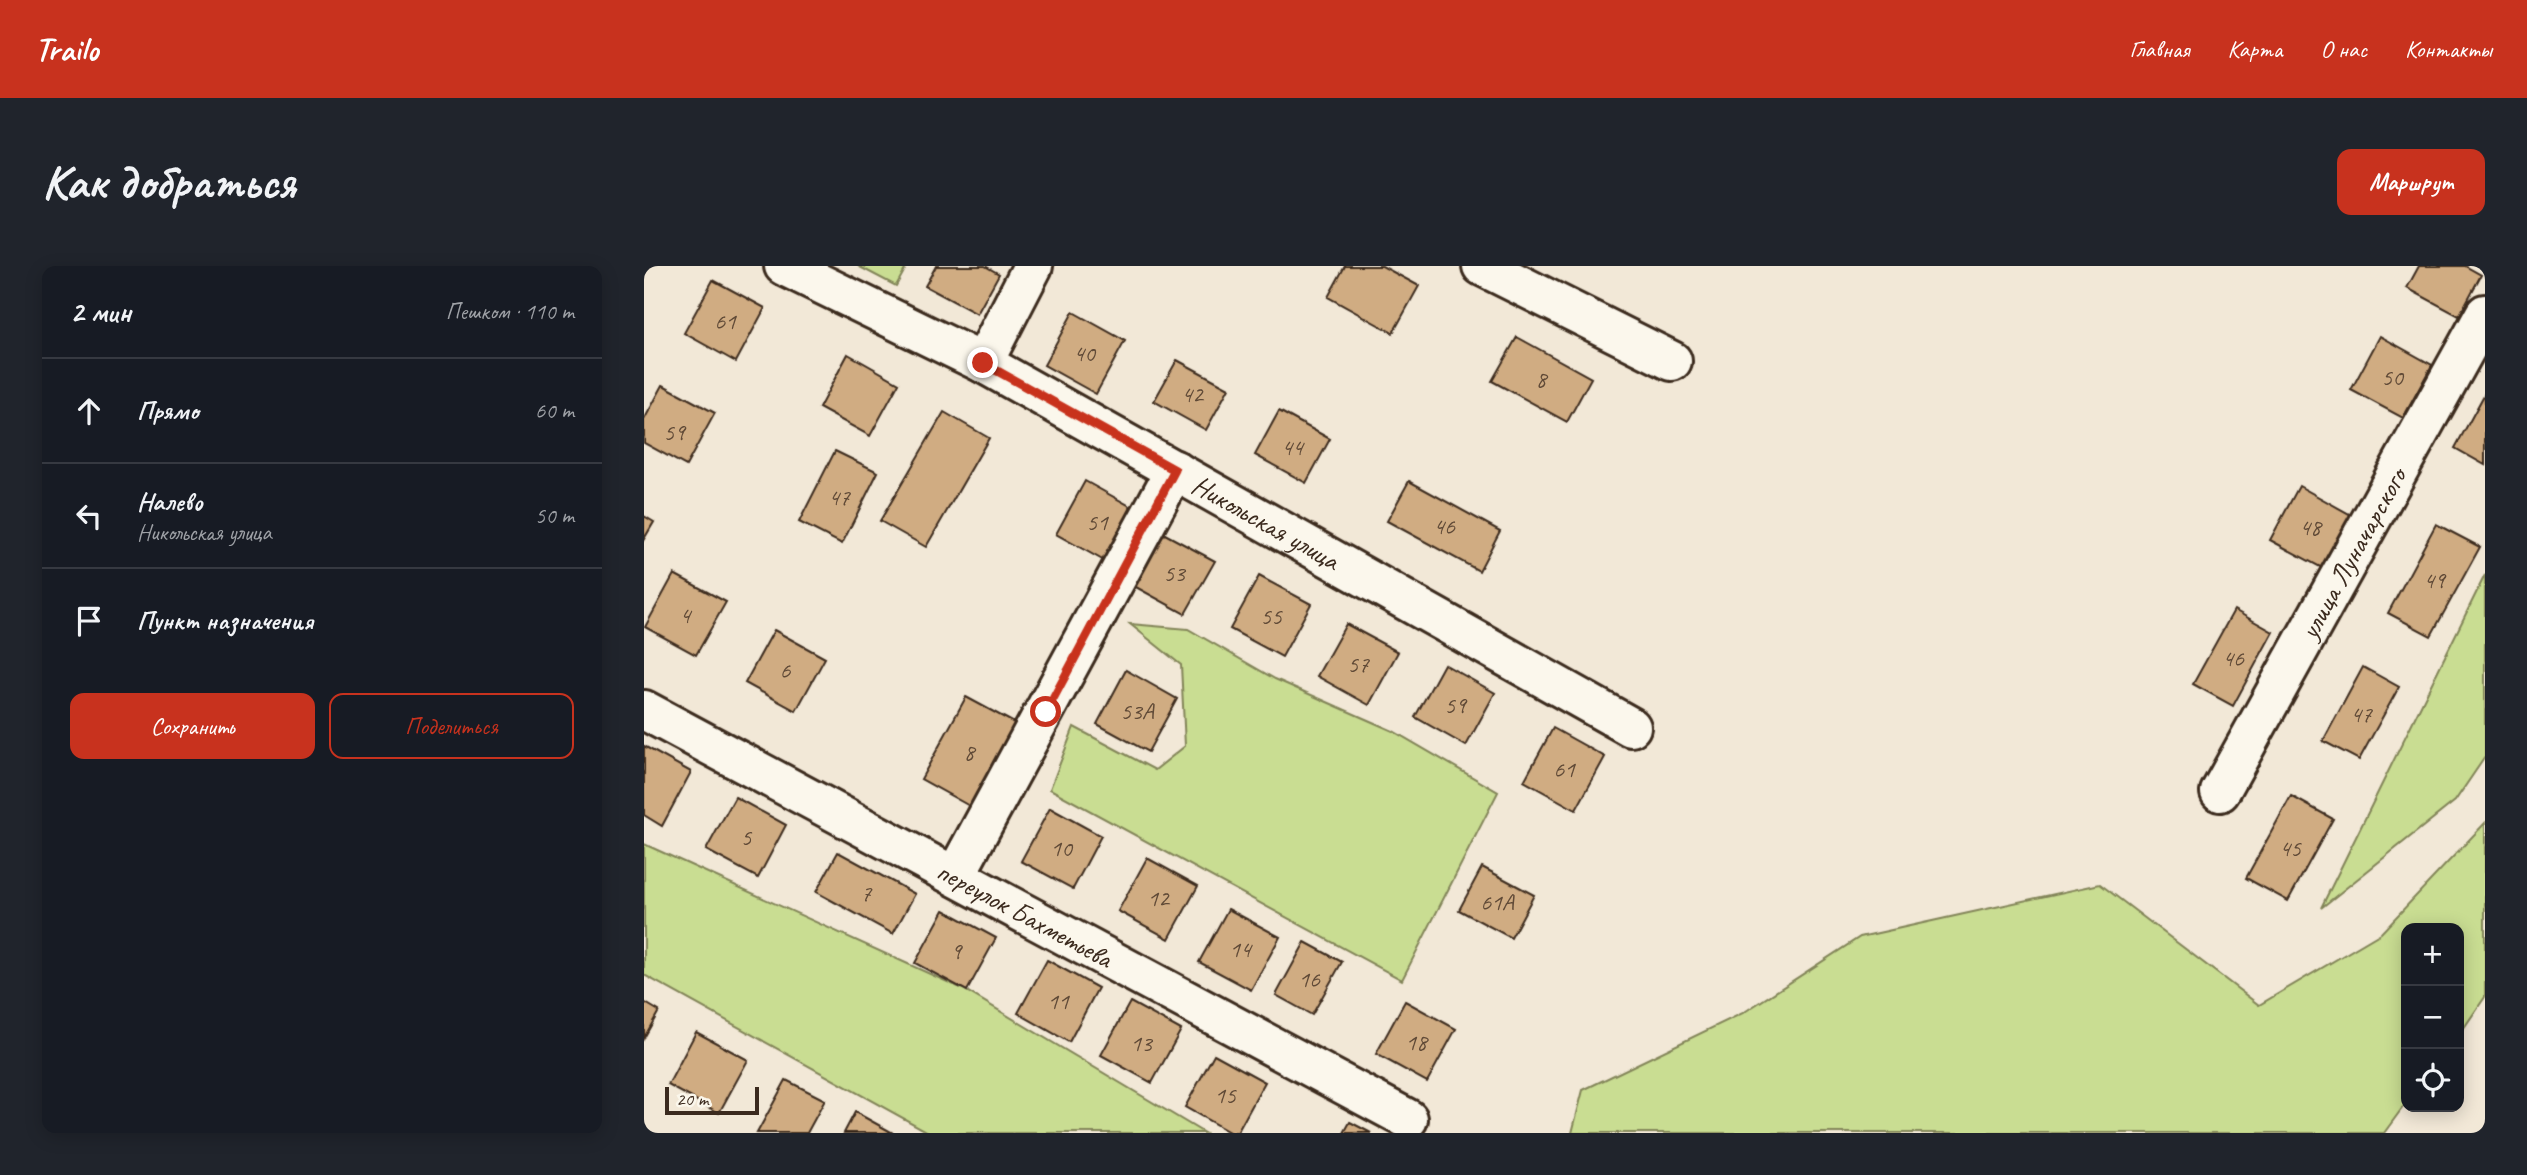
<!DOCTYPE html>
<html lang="ru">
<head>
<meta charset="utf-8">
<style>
	:root { --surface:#171b24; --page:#20242c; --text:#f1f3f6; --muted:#9ea1a6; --line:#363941; --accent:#c8321e }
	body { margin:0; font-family:Caveat,sans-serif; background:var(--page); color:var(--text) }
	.controls { position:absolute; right:21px; bottom:21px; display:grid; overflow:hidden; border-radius:14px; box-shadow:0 4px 18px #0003 }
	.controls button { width:63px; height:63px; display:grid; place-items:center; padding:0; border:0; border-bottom:2px solid var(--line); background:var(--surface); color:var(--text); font:35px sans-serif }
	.scale { position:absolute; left:21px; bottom:18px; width:94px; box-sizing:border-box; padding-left:7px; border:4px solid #3b2a1e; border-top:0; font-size:19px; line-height:24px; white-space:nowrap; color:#3b2a1e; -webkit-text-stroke:5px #fbf7ec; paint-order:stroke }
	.stop { position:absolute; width:21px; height:21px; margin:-16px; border:5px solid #c8321e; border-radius:50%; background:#fff }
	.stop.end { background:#c8321e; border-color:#fff; box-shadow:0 2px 7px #0008 }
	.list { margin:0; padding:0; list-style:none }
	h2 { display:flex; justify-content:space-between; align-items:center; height:91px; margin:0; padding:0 28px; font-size:30px }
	h2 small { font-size:23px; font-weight:400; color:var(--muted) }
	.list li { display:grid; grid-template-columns:46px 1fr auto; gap:21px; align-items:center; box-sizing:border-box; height:105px; padding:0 28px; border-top:2px solid var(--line) }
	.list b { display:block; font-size:26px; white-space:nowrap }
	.list p { margin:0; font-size:23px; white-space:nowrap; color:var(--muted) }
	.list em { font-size:23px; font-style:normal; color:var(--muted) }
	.actions { display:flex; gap:14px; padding:21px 28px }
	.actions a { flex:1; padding:16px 0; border:2px solid var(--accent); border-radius:14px; text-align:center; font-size:24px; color:var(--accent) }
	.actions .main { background:var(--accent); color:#fff }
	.icon { flex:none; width:38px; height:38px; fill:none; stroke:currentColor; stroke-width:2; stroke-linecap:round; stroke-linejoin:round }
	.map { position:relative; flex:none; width:1841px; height:867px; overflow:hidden; border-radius:14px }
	header { display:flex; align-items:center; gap:42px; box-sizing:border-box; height:98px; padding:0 35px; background:var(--accent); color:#fff }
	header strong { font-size:33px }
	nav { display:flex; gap:38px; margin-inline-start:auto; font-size:24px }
	.intro { display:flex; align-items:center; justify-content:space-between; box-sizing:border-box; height:168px; padding:0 42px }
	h1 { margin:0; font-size:49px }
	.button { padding:18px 32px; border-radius:14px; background:var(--accent); color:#fff; font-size:24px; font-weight:700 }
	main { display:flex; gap:42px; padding:0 42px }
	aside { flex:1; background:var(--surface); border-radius:14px; box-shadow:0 4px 18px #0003 }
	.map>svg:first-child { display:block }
</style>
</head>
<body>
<header>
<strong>Trailo</strong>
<nav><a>Главная</a><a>Карта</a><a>О нас</a><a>Контакты</a></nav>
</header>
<div class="intro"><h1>Как добраться</h1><a class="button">Маршрут</a></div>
<main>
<aside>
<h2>2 мин<small>Пешком · 110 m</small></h2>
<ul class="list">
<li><svg class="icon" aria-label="ahead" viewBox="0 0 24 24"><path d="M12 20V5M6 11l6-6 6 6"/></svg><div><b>Прямо</b></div><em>60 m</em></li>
<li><svg class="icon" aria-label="left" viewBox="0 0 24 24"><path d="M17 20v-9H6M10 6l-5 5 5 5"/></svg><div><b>Налево</b><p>Никольская улица</p></div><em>50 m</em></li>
<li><svg class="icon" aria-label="arrive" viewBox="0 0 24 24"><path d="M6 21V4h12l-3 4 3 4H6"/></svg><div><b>Пункт назначения</b></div></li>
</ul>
<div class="actions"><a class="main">Сохранить</a><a>Поделиться</a></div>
</aside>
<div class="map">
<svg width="1841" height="867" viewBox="0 0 1841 867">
	<rect width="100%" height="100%" fill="#f2e8d7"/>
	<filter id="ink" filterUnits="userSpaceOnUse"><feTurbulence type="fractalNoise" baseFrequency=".0143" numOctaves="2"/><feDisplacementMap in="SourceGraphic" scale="14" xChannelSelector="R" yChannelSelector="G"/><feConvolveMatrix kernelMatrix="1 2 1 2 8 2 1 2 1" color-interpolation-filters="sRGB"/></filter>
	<g filter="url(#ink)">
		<g fill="#c9dd92" stroke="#828458" stroke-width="2">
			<path d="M 214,0 L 263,0 L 252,20 Z"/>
			<path d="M 1841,309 L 1841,491 L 1811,535 L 1677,642 Z"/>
			<path d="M 486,358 L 544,363 L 631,413 L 749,465 L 854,526 L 758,714 L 406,523 L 430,461 L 511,504 L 541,480 L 537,399 Z"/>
			<path d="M 1841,557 L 1841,731 L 1815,769 L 1815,662 L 1762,662 L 1762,837 L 1740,867 L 928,867 L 939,824 L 1099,747 L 1216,671 L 1456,618 L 1615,739 L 1737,667 Z"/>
			<path d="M 0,578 L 319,723 L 560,867 L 286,867 L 0,709 Z"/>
		</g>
		<g fill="#d0ac82" stroke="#3b2a1e" stroke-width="2">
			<path d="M 292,0 L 341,0 L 355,8 L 333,48 L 281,20 Z"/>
			<path d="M 701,0 L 738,0 L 775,20 L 749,67 L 684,31 Z"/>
			<path d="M 1775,0 L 1821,0 L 1837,9 L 1815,50 L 1763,22 Z"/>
			<path d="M 69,14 L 121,42 L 92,96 L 40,67 Z"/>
			<path d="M 429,46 L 481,75 L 452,128 L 400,99 Z"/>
			<path d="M 1736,70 L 1788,99 L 1759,152 L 1707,124 Z"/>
			<path d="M 873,71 L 947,112 L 923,156 L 848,115 Z"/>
			<path d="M 204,88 L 255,117 L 226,170 L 175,142 Z"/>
			<path d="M 533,94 L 585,122 L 562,164 L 510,135 Z"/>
			<path d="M 19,119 L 71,147 L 42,200 L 0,177 L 0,154 Z"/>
			<path d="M 1840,129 L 1841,130 L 1841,199 L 1811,182 Z"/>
			<path d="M 635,145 L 686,173 L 662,217 L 611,189 Z"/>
			<path d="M 300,146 L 345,172 L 282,281 L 236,255 Z"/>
			<path d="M 191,185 L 234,206 L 198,278 L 155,256 Z"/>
			<path d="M 441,215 L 493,244 L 464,297 L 412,268 Z"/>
			<path d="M 765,215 L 856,265 L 835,305 L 743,255 Z"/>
			<path d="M 1655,220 L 1707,249 L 1678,302 L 1626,274 Z"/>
			<path d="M 0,250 L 10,256 L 0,273 Z"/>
			<path d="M 1792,258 L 1836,281 L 1787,370 L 1744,347 Z"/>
			<path d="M 519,267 L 571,295 L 541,348 L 490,320 Z"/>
			<path d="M 30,308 L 82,336 L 52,389 L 1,361 Z"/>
			<path d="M 615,310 L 667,338 L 638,391 L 586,363 Z"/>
			<path d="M 1590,344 L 1629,366 L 1589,440 L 1549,418 Z"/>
			<path d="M 702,358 L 754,386 L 725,439 L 673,410 Z"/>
			<path d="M 130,364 L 181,392 L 152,445 L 101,417 Z"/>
			<path d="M 800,398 L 851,427 L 822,480 L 771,451 Z"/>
			<path d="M 1719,401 L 1755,421 L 1715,494 L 1679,475 Z"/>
			<path d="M 482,404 L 533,433 L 504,486 L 453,458 Z"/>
			<path d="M 322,431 L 374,459 L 329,542 L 277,513 Z"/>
			<path d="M 909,462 L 961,491 L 932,544 L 880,515 Z"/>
			<path d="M 0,480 L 47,506 L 18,560 L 0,549 Z"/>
			<path d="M 1647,530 L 1689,553 L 1644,635 L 1602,612 Z"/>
			<path d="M 91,531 L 142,559 L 114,612 L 62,584 Z"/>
			<path d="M 406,542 L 457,570 L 429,623 L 377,595 Z"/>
			<path d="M 194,586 L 271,628 L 249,668 L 172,626 Z"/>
			<path d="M 503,592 L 554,620 L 525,673 L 474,645 Z"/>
			<path d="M 838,601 L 890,629 L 867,672 L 815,644 Z"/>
			<path d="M 584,643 L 636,671 L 607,724 L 555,696 Z"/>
			<path d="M 300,644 L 352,672 L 323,725 L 271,697 Z"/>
			<path d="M 661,676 L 698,696 L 668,749 L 632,729 Z"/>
			<path d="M 403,694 L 454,722 L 425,776 L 374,747 Z"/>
			<path d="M 761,735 L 812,763 L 783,816 L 732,788 Z"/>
			<path d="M 0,736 L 15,745 L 0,772 Z"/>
			<path d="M 486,736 L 537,764 L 508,817 L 457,789 Z"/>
			<path d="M 52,766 L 104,794 L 75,847 L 24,819 Z"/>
			<path d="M 570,788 L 621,816 L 593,867 L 587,867 L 541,841 Z"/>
			<path d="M 142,814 L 181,834 L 163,867 L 113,867 Z"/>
			<path d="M 211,846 L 249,867 L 200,867 Z"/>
			<path d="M 706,856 L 727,867 L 700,867 Z"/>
		</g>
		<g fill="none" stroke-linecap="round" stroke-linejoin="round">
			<g stroke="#3b2a1e" stroke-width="44">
				<g id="minor">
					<path id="s1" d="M 140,0 L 339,97 L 987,461"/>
					<path d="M 838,0 L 1028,95"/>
					<path d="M 339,97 L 389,0"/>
					<path id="s2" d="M 0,444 L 764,853"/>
					<path id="s3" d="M 1576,526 L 1841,48"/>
					<path d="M 311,610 L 531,204"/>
				</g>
			</g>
			<use href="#minor" stroke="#fbf7ec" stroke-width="38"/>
		</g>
	</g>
	<g fill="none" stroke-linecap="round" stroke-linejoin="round" filter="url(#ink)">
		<path stroke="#c8321e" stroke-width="9" d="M 339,97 L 531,204 L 402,446"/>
	</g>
	<g text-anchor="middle" stroke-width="5" stroke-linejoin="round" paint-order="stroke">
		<g font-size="24" fill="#604a37">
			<text x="81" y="63">61</text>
			<text x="440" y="95">40</text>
			<text x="1748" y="119">50</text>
			<text x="897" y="121">8</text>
			<text x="548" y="136">42</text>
			<text x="30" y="174">59</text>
			<text x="648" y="189">44</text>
			<text x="195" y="239">47</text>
			<text x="453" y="264">51</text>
			<text x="800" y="268">46</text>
			<text x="1666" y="269">48</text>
			<text x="530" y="315">53</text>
			<text x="1790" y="322">49</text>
			<text x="41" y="357">4</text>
			<text x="627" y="358">55</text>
			<text x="1589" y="400">46</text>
			<text x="714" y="406">57</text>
			<text x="141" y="412">6</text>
			<text x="811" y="447">59</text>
			<text x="493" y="453">53А</text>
			<text x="1717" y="456">47</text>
			<text x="325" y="494">8</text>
			<text x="920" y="511">61</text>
			<text x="102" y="579">5</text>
			<text x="417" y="590">10</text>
			<text x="1646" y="590">45</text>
			<text x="222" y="635">7</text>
			<text x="514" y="640">12</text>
			<text x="853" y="644">61А</text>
			<text x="596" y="691">14</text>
			<text x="312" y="693">9</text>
			<text x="665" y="721">16</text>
			<text x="414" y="743">11</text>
			<text x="772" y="784">18</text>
			<text x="497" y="785">13</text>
			<text x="581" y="837">15</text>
		</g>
		<g font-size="28" fill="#3b2a1e" stroke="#fbf7ec">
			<text dy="10" stroke="none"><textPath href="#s1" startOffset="546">Никольская улица</textPath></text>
			<text dy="10" stroke="none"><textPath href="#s3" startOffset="273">улица Луначарского</textPath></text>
			<text dy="10" stroke="none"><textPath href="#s2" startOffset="432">переулок Бахметьева</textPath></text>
		</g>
	</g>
</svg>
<div class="controls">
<button>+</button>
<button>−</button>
<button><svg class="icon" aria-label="locate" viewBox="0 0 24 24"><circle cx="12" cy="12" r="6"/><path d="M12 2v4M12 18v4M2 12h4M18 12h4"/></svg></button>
</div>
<div class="scale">20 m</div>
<div class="stop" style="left:402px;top:446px"></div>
<div class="stop end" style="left:339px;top:97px"></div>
</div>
</main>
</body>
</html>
